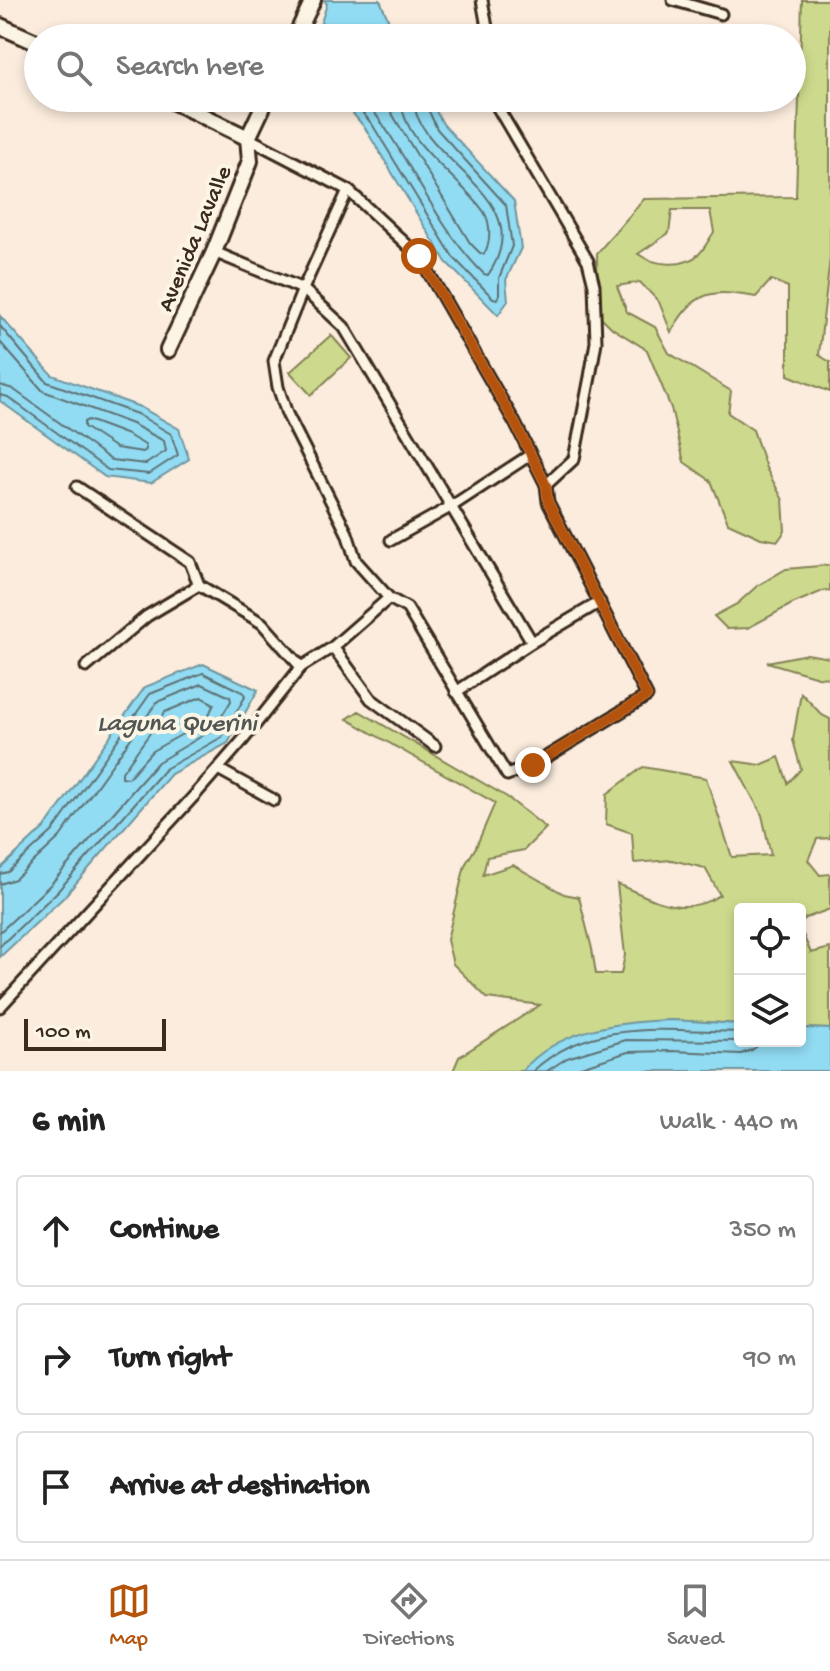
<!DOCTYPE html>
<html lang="en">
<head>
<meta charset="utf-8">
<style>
	:root { --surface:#fff; --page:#f6f6f6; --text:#222; --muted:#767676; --line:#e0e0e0; --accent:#b45309 }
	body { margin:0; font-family:"Gochi Hand",sans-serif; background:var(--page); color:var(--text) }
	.controls { position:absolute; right:24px; bottom:24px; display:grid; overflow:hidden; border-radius:8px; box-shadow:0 4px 12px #0003 }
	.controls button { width:72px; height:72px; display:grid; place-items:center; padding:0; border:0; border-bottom:2px solid var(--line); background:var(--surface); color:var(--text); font:40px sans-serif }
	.scale { position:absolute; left:24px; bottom:20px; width:142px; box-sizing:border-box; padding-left:8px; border:4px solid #3b2a1e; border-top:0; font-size:22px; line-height:28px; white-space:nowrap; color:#3b2a1e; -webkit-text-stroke:6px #fcf5e5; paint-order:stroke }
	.stop { position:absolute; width:24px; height:24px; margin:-18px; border:6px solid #b45309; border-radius:50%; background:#fff }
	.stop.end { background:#b45309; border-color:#fff; box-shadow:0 2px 8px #0008 }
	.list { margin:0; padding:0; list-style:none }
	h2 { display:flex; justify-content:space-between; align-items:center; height:104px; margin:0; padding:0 32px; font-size:34px }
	h2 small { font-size:26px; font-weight:400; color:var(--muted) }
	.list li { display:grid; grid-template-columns:52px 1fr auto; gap:24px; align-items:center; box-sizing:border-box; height:112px; margin:0 16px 16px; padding:0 16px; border:2px solid var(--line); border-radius:8px }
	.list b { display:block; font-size:30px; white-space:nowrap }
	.list em { font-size:26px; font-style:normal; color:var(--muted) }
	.icon { flex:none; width:44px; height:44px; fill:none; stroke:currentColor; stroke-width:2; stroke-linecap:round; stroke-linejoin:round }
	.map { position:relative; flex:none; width:830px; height:1071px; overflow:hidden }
	.search { position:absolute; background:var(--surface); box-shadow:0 4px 12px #0003; left:24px; right:24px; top:24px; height:88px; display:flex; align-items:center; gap:20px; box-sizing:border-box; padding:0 28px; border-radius:44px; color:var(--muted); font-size:30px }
	.sheet { height:488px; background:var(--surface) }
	nav { display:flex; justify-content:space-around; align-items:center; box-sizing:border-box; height:112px; border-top:2px solid var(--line); background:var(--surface); font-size:22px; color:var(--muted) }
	nav a { display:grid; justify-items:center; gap:4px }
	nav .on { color:var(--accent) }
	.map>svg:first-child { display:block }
</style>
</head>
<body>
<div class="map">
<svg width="830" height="1071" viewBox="0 0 830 1071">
	<rect width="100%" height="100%" fill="#fbecdd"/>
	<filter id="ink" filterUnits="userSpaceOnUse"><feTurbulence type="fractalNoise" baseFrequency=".0125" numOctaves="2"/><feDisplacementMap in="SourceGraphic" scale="16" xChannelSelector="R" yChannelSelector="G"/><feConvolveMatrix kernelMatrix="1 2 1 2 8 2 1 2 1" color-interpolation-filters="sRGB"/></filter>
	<g filter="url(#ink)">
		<g fill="#cdda8d" stroke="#848256" stroke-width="2" fill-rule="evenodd">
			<path d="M 802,0 L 830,0 L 830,258 L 819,355 L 830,362 L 830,392 L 788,375 L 788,287 L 771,280 L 756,297 C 711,289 695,290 671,332 L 659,302 L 640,282 L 617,286 L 627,312 L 655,327 L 669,353 L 731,391 L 728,413 L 753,430 L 766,468 L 783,500 L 785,531 L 778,541 L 761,538 L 728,523 L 711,481 L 684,462 L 671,408 L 647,350 L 612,328 L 598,314 L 597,253 L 644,199 L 796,197 ZM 672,210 L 710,210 L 714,232 C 709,239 705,248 699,254 C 683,269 654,265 638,254 L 669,233 Z"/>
			<path d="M 331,335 L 351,358 L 311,395 L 290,372 Z"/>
			<path d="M 830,565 L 830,591 L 825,590 L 792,604 L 748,628 L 727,629 L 714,616 L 737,604 L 757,586 L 786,569 Z"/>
			<path d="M 807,654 L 830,658 L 830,678 L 818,677 L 767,662 Z"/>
			<path d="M 801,693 L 822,715 L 830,719 L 830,838 L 817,839 L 808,860 L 820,875 L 830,874 L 830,909 L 806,918 L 800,923 L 800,909 L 740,909 L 740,1024 L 671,1020 L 522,1071 L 453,1071 L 459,1057 L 540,1005 L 487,998 L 453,964 L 447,940 L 465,865 L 476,847 L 495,803 L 347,719 L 359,711 L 507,797 L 546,828 L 524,850 L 487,857 L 483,875 L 513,865 L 564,894 L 579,897 L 592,949 L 596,974 L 621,974 L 625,955 L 617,884 C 654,899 682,919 720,895 L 705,868 L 672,860 L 634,863 L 632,833 L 606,824 L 607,794 L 643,767 L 706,778 L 732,857 L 771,855 L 762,815 L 733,761 L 761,765 L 779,757 L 788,783 L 801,769 L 793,740 Z"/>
			<path d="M 800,928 L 811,953 L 830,948 L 830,1029 L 800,1028 Z"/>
		</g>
		<g fill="#92dcf3" stroke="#6f959e" stroke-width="2">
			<path d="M 324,0 L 380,0 L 396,38 L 316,38 L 327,4 Z"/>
			<path d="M 340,98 L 429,98 L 443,124 L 514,201 L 521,248 L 506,280 L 508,301 L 498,315 L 446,262 L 365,128 Z"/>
			<path d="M 0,316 L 52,375 L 140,407 L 179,429 L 189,459 L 151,483 L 105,477 L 0,401 Z"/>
			<path d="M 203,664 L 258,690 L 228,743 L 171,774 L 63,898 L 0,957 L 0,869 L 46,826 L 145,687 Z"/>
			<path d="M 671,1020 L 740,1024 L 740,1041 L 800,1041 L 800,1028 L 830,1029 L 830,1071 L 522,1071 C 559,1028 618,1022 671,1020 Z"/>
		</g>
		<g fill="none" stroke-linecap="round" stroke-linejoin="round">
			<g stroke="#5e7173" stroke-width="2">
				<path d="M 350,98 L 372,124 L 453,257 L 493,298 L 497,299 L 499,295 L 499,278 L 512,246 L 506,205 L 437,129 L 423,98"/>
				<path d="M 363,98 C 409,153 433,224 484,274 L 488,275 C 543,195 416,163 413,98"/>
				<path d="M 379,98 L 391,112 L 470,243 L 480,253 L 484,254 C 491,243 491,223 484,212 C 460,177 402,144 401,98"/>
				<path d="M 0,326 L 47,382 L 137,414 L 171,434 L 178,455 L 149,474 L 108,470 L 8,397 L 0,395"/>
				<path d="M 0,342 L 43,391 L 132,424 L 164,441 L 166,451 L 146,464 L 111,460 L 13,389 L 0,385"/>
				<path d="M 88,420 L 128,435 L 145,445 L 146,450 L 143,452 L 116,448 L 84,427 L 84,422 Z"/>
				<path d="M 201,697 L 214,704 L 206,721 L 152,751 L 128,778 L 122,777 L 122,772 L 165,712 Z"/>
				<path d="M 0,874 L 8,872 L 53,831 L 150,694 L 203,673 L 244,693 L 245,697 L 222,737 L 165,769 L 57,892 L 0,946"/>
				<path d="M 0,884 L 15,879 L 60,837 L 157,702 L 202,684 L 230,697 L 231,701 L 214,729 L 158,762 L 50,885 L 0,932"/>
				<path d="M 533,1071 C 590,1017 669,1031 740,1032"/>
				<path d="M 547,1071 L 567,1058 L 626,1040 L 744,1041"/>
				<path d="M 568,1071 L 628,1052 L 671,1051 L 741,1054 L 752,1050 L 764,1041"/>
			</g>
			<g stroke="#3b2a1e" stroke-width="15">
				<g id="street">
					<path d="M 482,0 L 489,38"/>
					<path d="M 673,0 L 721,14"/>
					<path d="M 492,98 L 588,261 L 594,285 L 596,342 L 590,377 L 574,459 L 546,485"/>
					<path d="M 248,138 L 348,190 L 419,256 L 515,423 L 546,485 L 548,502 L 647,696 L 533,765 L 507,775 L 407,608 L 389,598 L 356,561 L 347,533 L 287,414 L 278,387 L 274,361 L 303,289 L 348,190"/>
					<path d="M 214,252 L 303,289 L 344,327 L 532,642"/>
					<path d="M 77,487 L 190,562 L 199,585 L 262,623 L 301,667"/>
					<path d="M 391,540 L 452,506 L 530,455"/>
					<path d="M 333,647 L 371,699 L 435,746"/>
					<path d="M 86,667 L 147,616 L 199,585"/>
					<path d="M 456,692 L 532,642 L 600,602"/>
					<path d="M 218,769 L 274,800"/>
					<path d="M 0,1007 L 194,796 L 243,740 L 301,667 L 333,647 L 389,598"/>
				</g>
			</g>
			<g stroke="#3b2a1e" stroke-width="20">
				<g id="secondary">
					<path d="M 0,26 L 38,43"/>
					<path d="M 295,38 L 313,0"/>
					<path d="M 166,98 L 248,138"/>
					<path d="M 168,350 L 214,252 L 250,161 L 248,138 L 267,98"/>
				</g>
			</g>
			<use href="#street" stroke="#fcf5e5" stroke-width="9"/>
			<use href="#secondary" stroke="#fcf5e5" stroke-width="14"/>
		</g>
	</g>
	<g fill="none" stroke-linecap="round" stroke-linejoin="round" filter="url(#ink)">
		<path stroke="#b45309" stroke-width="10" d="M 419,256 L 515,423 L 546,485 L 548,502 L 647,696 L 533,765"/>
	</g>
	<g text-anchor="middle" stroke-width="8" stroke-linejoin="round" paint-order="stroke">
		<g font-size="24" fill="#3b2a1e" stroke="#fcf5e5">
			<text transform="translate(193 238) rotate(-67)" y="8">Avenida Lavalle</text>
		</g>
		<g font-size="26" font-style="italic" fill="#515653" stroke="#fcf5e5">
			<text x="177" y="730">Laguna Querini</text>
		</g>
	</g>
</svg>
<div class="controls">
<button><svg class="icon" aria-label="locate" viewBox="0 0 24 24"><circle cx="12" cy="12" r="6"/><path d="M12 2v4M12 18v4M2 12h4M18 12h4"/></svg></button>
<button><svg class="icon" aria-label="layers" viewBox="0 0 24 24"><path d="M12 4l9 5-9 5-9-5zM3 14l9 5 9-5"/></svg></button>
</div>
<div class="scale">100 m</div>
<div class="stop" style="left:419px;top:256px"></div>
<div class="stop end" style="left:533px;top:765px"></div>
<div class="search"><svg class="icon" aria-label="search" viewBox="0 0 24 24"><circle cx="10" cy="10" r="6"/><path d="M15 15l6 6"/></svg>Search here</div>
</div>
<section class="sheet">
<h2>6 min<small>Walk · 440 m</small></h2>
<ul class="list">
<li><svg class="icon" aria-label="ahead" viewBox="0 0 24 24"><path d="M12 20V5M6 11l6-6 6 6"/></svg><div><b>Continue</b></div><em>350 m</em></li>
<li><svg class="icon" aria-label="right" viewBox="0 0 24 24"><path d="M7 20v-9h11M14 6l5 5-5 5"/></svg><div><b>Turn right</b></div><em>90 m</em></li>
<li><svg class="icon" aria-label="arrive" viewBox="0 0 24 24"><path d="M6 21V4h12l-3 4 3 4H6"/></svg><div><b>Arrive at destination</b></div></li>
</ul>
</section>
<nav>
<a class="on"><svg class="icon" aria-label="map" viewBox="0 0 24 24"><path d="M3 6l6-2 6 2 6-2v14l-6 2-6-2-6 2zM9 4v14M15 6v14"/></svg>Map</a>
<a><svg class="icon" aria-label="directions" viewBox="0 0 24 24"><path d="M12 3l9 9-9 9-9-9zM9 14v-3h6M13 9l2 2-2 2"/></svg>Directions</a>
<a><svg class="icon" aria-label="saved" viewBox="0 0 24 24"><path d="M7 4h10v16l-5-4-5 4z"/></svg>Saved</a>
</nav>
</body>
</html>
